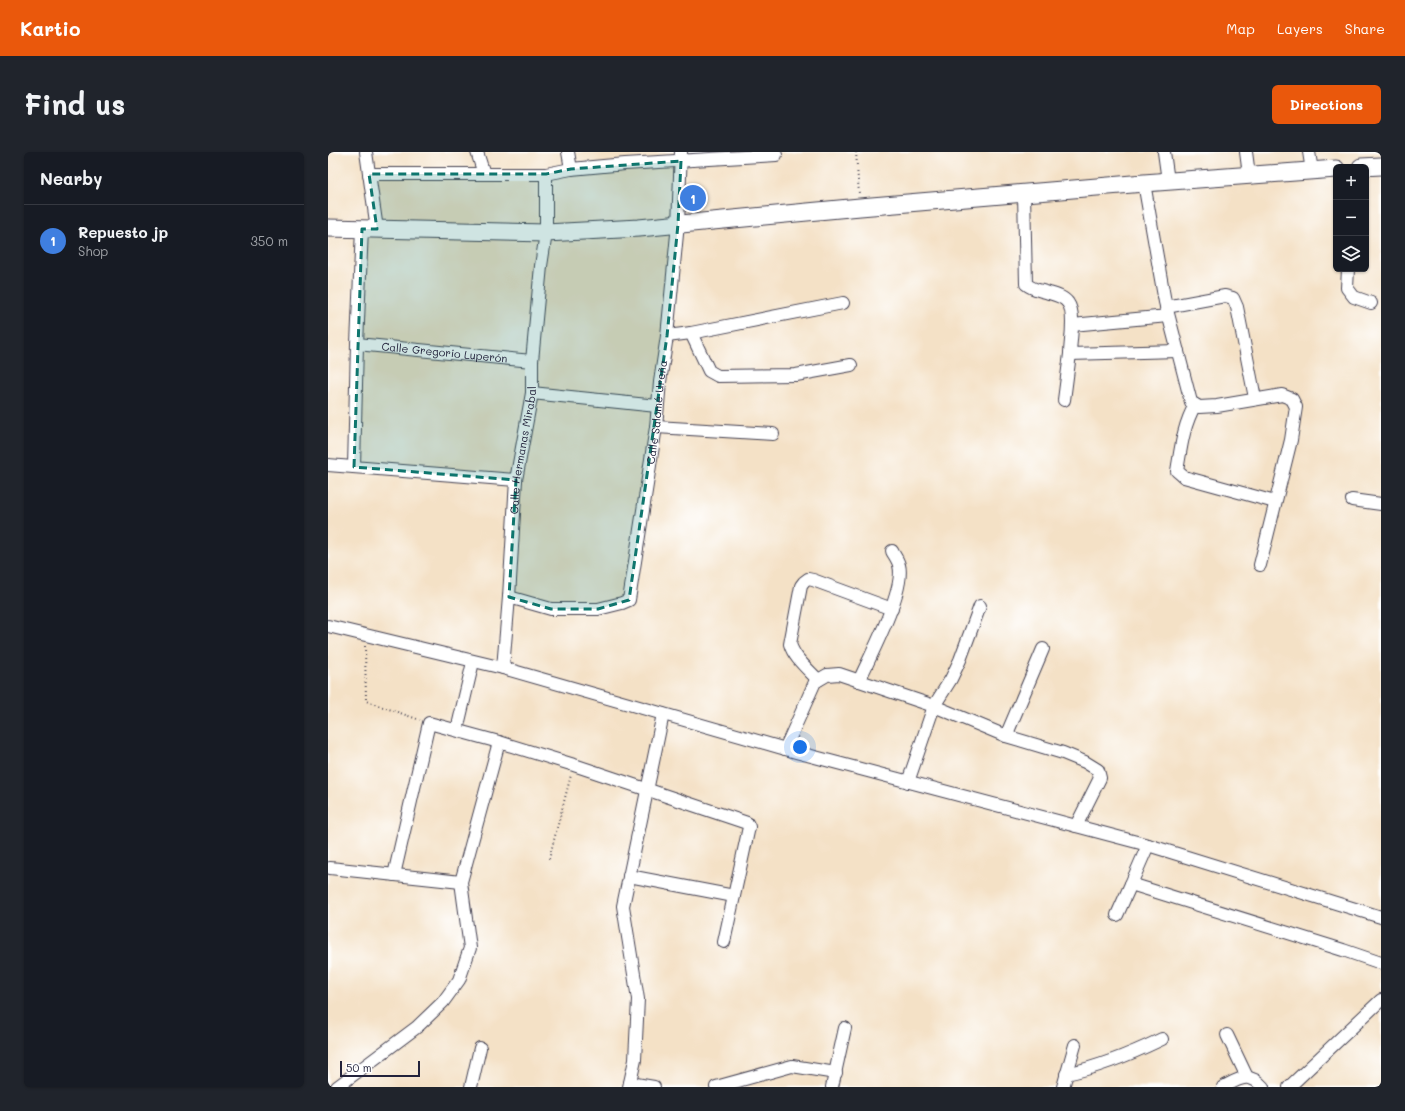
<!DOCTYPE html>
<html lang="en">
<head>
<meta charset="utf-8">
<style>
	:root { --surface:#171b24; --page:#20242c; --text:#f1f3f6; --muted:#9ea1a6; --line:#363941; --accent:#ea580c }
	body { margin:0; font-family:Mali,sans-serif; background:var(--page); color:var(--text) }
	.controls { position:absolute; right:12px; top:12px; display:grid; overflow:hidden; border-radius:6px; box-shadow:0 1px 3px #0004 }
	.controls button { width:36px; height:36px; display:grid; place-items:center; padding:0; border:0; border-bottom:1px solid var(--line); background:var(--surface); color:var(--text); font:20px sans-serif }
	.scale { position:absolute; left:12px; bottom:10px; width:80px; box-sizing:border-box; padding-left:4px; border:2px solid #22223b; border-top:0; font-size:11px; line-height:14px; white-space:nowrap; color:#22223b; -webkit-text-stroke:3px #fff; paint-order:stroke }
	.you { position:absolute; left:472px; top:595px; width:14px; height:14px; margin:-10px; border:3px solid #fff; border-radius:50%; background:#1a73e8; box-shadow:0 0 0 6px #1a73e833 }
	.badge { display:grid; place-items:center; width:26px; height:26px; border-radius:50%; background:var(--accent); color:#fff; font-size:13px; font-weight:700 }
	.pin { position:absolute; translate:-50% -50%; border:2px solid #fff; box-shadow:0 1px 4px #0006 }
	.list { margin:0; padding:0; list-style:none }
	h2 { display:flex; justify-content:space-between; align-items:center; height:52px; margin:0; padding:0 16px; font-size:17px }
	h2 small { font-size:13px; font-weight:400; color:var(--muted) }
	.list li { display:grid; grid-template-columns:26px 1fr auto; gap:12px; align-items:center; box-sizing:border-box; height:72px; padding:0 16px; border-top:1px solid var(--line) }
	.list b { display:block; font-size:15px; white-space:nowrap }
	.list p { margin:0; font-size:13px; white-space:nowrap; color:var(--muted) }
	.list em { font-size:13px; font-style:normal; color:var(--muted) }
	.icon { flex:none; width:22px; height:22px; fill:none; stroke:currentColor; stroke-width:2; stroke-linecap:round; stroke-linejoin:round }
	.map { position:relative; flex:none; width:1053px; height:935px; overflow:hidden; border-radius:6px }
	header { display:flex; align-items:center; gap:24px; box-sizing:border-box; height:56px; padding:0 20px; background:var(--accent); color:#fff }
	header strong { font-size:19px }
	nav { display:flex; gap:22px; margin-inline-start:auto; font-size:14px }
	.intro { display:flex; align-items:center; justify-content:space-between; box-sizing:border-box; height:96px; padding:0 24px }
	h1 { margin:0; font-size:28px }
	.button { padding:10px 18px; border-radius:6px; background:var(--accent); color:#fff; font-size:14px; font-weight:700 }
	main { display:flex; gap:24px; padding:0 24px }
	aside { flex:1; background:var(--surface); border-radius:6px; box-shadow:0 1px 3px #0004 }
	.map>svg:first-child { display:block }
</style>
</head>
<body>
<header>
<strong>Kartio</strong>
<nav><a>Map</a><a>Layers</a><a>Share</a></nav>
</header>
<div class="intro"><h1>Find us</h1><a class="button">Directions</a></div>
<main>
<aside>
<h2>Nearby<small></small></h2>
<ul class="list">
<li><span class="badge" style="background:#3f7fe0">1</span><div><b>Repuesto jp</b><p>Shop</p></div><em>350 m</em></li>
</ul>
</aside>
<div class="map">
<svg width="1053" height="935" viewBox="0 0 1053 935">
	<rect width="100%" height="100%" fill="#fff"/>
	<filter id="ink" filterUnits="userSpaceOnUse"><feTurbulence type="fractalNoise" baseFrequency=".025" numOctaves="2"/><feDisplacementMap in="SourceGraphic" scale="8" xChannelSelector="R" yChannelSelector="G"/><feConvolveMatrix kernelMatrix="1 2 1 2 8 2 1 2 1" color-interpolation-filters="sRGB"/></filter>
	<filter id="wash" filterUnits="userSpaceOnUse"><feTurbulence type="fractalNoise" baseFrequency=".012" numOctaves="4" result="noise"/><feDisplacementMap in="SourceGraphic" scale="16" xChannelSelector="R" yChannelSelector="G"/><feGaussianBlur stdDeviation="0.9" result="paint"/><feColorMatrix in="noise" values="0 0 0 0 0 0 0 0 0 0 0 0 0 0 0 0 0 1.4 0 .05"/><feComposite in="paint" operator="in"/></filter>
	<g filter="url(#wash)">
		<rect width="100%" height="100%" fill="#f4e1c6"/>
	</g>
	<g filter="url(#ink)">
		<g fill="none" stroke-linecap="round" stroke-linejoin="round">
			<g stroke="#423f50" stroke-width="14">
				<g id="street">
					<path d="M 38,0 L 49,77"/>
					<path d="M 149,0 L 156,22"/>
					<path d="M 240,0 L 243,17"/>
					<path d="M 836,0 L 840,29"/>
					<path d="M 918,0 L 921,23"/>
					<path d="M 981,0 L 984,19"/>
					<path d="M 41,22 L 218,22 L 243,17 L 297,12 L 448,3"/>
					<path d="M 816,31 L 837,150 L 863,250 L 871,255 L 889,254 L 954,243 L 964,247 L 968,255 L 963,288 L 932,413"/>
					<path d="M 696,41 L 698,132 C 705,138 712,138 721,141 C 728,143 736,145 740,151 C 748,162 742,189 742,202 L 850,199"/>
					<path d="M 1020,117 L 1019,136 L 1026,145 L 1043,151"/>
					<path d="M 838,155 L 897,144 L 905,146 L 909,155 L 927,246"/>
					<path d="M 744,173 L 840,164"/>
					<path d="M 363,181 L 381,219 L 390,224 L 468,223 L 523,213"/>
					<path d="M 339,184 L 363,181 L 515,151"/>
					<path id="s1" d="M 29,192 L 204,209"/>
					<path d="M 204,241 L 329,254"/>
					<path d="M 736,248 L 742,202"/>
					<path d="M 867,253 C 855,274 853,296 849,319 L 856,325 L 947,350"/>
					<path d="M 328,275 L 445,282"/>
					<path d="M 0,313 L 188,328"/>
					<path d="M 26,315 L 29,192 L 34,77"/>
					<path d="M 1024,348 L 1053,352"/>
					<path id="s2" d="M 181,445 L 223,457 L 270,457 L 294,451 L 301,448 L 328,275 L 332,230 L 339,184 L 350,72 L 353,0"/>
					<path d="M 0,474 L 175,516 L 468,600 L 820,693 L 1053,765"/>
					<path id="s3" d="M 175,516 L 181,445 L 188,328 L 204,241 L 204,209 L 213,114 L 218,81 L 218,22"/>
					<path d="M 490,528 C 480,517 466,506 462,492 L 473,434 L 476,430 L 480,427 L 485,428 L 564,457"/>
					<path d="M 531,529 C 542,504 578,438 571,413 C 570,408 566,403 564,399"/>
					<path d="M 129,578 L 145,510"/>
					<path d="M 678,584 L 715,497"/>
					<path d="M 457,597 L 487,530 L 499,523 L 511,522 L 606,554 L 678,584 L 735,601 L 757,610 L 770,618 L 772,626 L 748,674"/>
					<path d="M 580,630 L 606,554 L 623,527 L 632,508 L 652,454"/>
					<path d="M 820,693 L 803,732 L 1015,798 L 1053,811"/>
					<path d="M 2,716 L 133,730"/>
					<path d="M 66,723 L 101,571 L 171,590 L 246,613 L 419,671 L 421,675 L 396,790"/>
					<path d="M 301,724 L 406,744"/>
					<path d="M 789,763 L 803,732"/>
					<path d="M 899,883 L 919,925"/>
					<path d="M 738,922 C 772,915 803,902 834,887"/>
					<path d="M 302,931 L 326,935"/>
					<path d="M 9,935 L 89,875 L 115,850 L 131,828 L 142,796 L 133,730 L 171,590"/>
					<path d="M 143,935 L 152,896"/>
					<path d="M 301,935 L 307,908 L 310,847 L 295,754 L 335,562"/>
					<path d="M 388,935 L 464,914 L 508,921"/>
					<path d="M 504,935 L 517,876"/>
					<path d="M 735,935 L 747,893"/>
					<path d="M 895,935 C 911,927 921,919 935,935"/>
					<path d="M 961,935 L 1053,848"/>
				</g>
			</g>
			<g stroke="#423f50" stroke-width="19">
				<g id="secondary">
					<path d="M 1033,15 L 1053,14"/>
					<path d="M 0,76 L 218,81 L 311,76 L 532,55 L 816,31 L 1008,17"/>
				</g>
			</g>
			<g stroke="#423f50" stroke-width="2" stroke-dasharray="1 3" stroke-linecap="butt">
				<path d="M 528,0 L 531,42"/>
				<path d="M 37,494 L 38,549 L 92,568"/>
				<path d="M 221,707 L 243,623"/>
			</g>
			<use href="#street" stroke="#fff" stroke-width="12"/>
			<use href="#secondary" stroke="#fff" stroke-width="17"/>
		</g>
	</g>
	<path fill="#0f766e" fill-opacity="0.2" stroke="#0f766e" stroke-width="3" stroke-dasharray="8 5" stroke-linejoin="round" d="M 353,9 L 350,72 L 339,184 L 301,448 L 270,457 L 223,457 L 181,445 L 188,328 L 26,315 L 34,77 L 49,77 L 41,22 L 218,22 L 243,17 Z"/>
	<g text-anchor="middle" stroke-width="3" stroke-linejoin="round" paint-order="stroke">
		<g font-size="11" fill="#22223b" stroke="#fff">
			<text dy="4" stroke="none"><textPath href="#s1" startOffset="88">Calle Gregorio Luperón</textPath></text>
			<text dy="4" stroke="none"><textPath href="#s2" startOffset="313">Calle Salomé Ureña</textPath></text>
			<text dy="4" stroke="none"><textPath href="#s3" startOffset="219">Calle Hermanas Mirabal</textPath></text>
		</g>
	</g>
</svg>
<div class="controls">
<button>+</button>
<button>−</button>
<button><svg class="icon" aria-label="layers" viewBox="0 0 24 24"><path d="M12 4l9 5-9 5-9-5zM3 14l9 5 9-5"/></svg></button>
</div>
<div class="scale">50 m</div>
<div class="you"></div>
<div class="pin badge" style="left:365px;top:46px;background:#3f7fe0">1</div>
</div>
</main>
</body>
</html>
